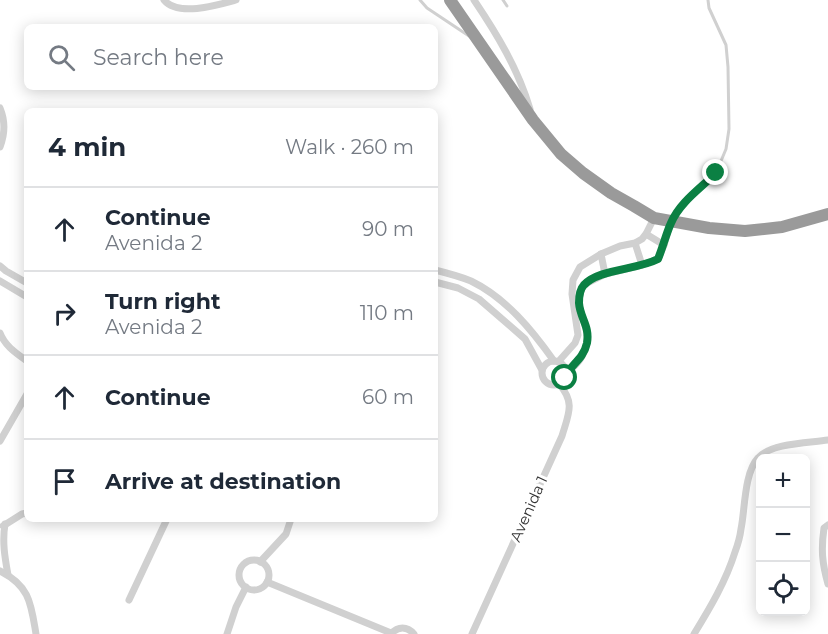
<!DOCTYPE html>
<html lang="en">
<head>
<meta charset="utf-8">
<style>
	:root { --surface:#fff; --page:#f2f2f3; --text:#1f2937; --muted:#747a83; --line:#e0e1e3 }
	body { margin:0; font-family:Montserrat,sans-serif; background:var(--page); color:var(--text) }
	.controls { position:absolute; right:18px; bottom:18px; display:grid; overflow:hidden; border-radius:9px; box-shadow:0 3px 15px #0003 }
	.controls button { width:54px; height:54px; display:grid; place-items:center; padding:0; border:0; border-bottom:2px solid var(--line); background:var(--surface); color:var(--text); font:30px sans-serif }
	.stop { position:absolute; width:18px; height:18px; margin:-14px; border:4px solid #0b8043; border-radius:50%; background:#fff }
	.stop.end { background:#0b8043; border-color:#fff; box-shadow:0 2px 6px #0008 }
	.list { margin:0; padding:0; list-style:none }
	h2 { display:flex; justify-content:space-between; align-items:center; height:78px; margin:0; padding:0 24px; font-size:26px }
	h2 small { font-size:20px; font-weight:400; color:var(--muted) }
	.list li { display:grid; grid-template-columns:39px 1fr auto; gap:18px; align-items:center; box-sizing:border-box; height:84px; padding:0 24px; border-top:2px solid var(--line) }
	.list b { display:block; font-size:22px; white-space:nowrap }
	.list p { margin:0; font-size:20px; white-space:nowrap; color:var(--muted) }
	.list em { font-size:20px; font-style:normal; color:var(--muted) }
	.icon { flex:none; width:33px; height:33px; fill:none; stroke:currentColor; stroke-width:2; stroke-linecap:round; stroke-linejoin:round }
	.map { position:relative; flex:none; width:828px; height:634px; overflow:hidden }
	.search { position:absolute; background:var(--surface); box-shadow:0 3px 15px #0003; left:24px; top:24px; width:414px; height:66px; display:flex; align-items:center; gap:15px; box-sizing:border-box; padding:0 21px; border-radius:9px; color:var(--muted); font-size:22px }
	.panel { position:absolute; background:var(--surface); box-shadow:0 3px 15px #0003; left:24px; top:108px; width:414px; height:414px; border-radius:9px }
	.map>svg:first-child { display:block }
</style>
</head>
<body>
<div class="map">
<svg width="828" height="634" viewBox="0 0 828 634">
	<rect width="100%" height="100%" fill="#fff"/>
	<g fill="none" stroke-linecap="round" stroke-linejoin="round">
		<g stroke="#d0d0d0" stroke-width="3">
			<path d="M 420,0 L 427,8 L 469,36"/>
			<path d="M 503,0 L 507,6"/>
			<path d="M 674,217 L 685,202 L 716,173 L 726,149 L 729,129 L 728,67 L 726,45 L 709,8 L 708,0"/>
		</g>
		<g stroke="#d0d0d0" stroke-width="7">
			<path d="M 164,0 C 178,17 218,5 236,0"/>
			<path d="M 474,0 C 497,34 518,69 530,109"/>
			<path d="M 0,108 C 5,120 5,134 0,147"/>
			<path d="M 646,234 L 664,245"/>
			<path d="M 635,243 L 642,265"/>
			<path d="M 601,254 L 605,274"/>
			<path d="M 0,266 L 6,271 L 27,283"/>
			<path d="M 435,270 C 447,273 459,276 471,281 C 506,298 532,330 554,361"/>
			<path d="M 0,281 L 27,297"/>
			<path d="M 435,282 L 458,288 L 479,299 L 525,339 L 542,370"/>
			<path d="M 0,333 C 5,346 16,353 27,361"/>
			<circle cx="554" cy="373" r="12"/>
			<path d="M 558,362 L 575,343 L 578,335 L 572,294 L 573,280 L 580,267 L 601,254 L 620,246 L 635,243 L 642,239 L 646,234 L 654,218"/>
			<path d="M 566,374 C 571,369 579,363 582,356 C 594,335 582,323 579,304 C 578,298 581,291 583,285 L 605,274 L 642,265 L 658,259 L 664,245 L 671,221"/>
			<path d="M 0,441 L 27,394"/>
			<path d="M 5,524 C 2,542 5,558 8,575"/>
			<path d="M 828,525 L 824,528 C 821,549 822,563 828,584"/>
			<path d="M 3,526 L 22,514 L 27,513"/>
			<circle cx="254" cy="575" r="15"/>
			<path d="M 260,562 L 286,534 L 291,519"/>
			<path d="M 0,571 C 30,586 31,604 36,634"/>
			<path d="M 267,582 L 391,633"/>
			<path d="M 129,600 L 167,519"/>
			<path d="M 227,634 L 236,607 L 246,587"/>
			<path d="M 391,634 C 398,626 407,626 414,634"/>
			<path d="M 472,634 L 562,436 C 568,415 576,403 559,384"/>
			<path d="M 694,634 C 710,608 726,581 735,552 C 738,544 740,537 741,529 C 745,510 744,473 758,458 C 771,443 808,443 828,440"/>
		</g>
		<path stroke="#9a9a9a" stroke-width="12" d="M 450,0 L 533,120 L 561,154 L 583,173 L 611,193 L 634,206 L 654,218 L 709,228 L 745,231 L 782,227 L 828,214"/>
	</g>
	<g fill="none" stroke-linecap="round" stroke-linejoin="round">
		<path stroke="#0b8043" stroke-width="8" d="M 565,378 C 569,365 583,361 587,343 C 590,326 580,318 579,303 C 579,298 580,289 584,285 C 598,269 637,270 658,259 C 663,247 666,234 671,223 C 680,202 701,188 716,173"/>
	</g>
	<g text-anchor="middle" stroke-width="6" stroke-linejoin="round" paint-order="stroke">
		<g font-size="15" fill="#333" stroke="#fff">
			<text transform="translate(529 509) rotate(-66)" y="5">Avenida 1</text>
		</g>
	</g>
</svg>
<div class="controls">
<button>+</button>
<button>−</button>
<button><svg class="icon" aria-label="locate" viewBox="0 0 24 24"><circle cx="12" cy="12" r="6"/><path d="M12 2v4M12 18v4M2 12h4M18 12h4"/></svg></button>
</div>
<div class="stop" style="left:565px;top:378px"></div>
<div class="stop end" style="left:716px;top:173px"></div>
<div class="search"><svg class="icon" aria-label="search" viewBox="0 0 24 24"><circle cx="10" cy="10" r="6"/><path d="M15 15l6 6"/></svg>Search here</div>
<section class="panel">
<h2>4 min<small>Walk · 260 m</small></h2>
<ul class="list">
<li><svg class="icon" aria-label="ahead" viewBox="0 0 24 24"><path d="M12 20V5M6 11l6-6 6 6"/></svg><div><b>Continue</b><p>Avenida 2</p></div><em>90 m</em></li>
<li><svg class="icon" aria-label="right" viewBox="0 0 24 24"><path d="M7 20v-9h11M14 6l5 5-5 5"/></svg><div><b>Turn right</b><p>Avenida 2</p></div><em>110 m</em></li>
<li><svg class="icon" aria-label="ahead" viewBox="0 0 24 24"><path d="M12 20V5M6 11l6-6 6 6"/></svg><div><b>Continue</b></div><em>60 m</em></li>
<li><svg class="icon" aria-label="arrive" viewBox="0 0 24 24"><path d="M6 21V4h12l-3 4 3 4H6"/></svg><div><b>Arrive at destination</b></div></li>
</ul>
</section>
</div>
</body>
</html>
